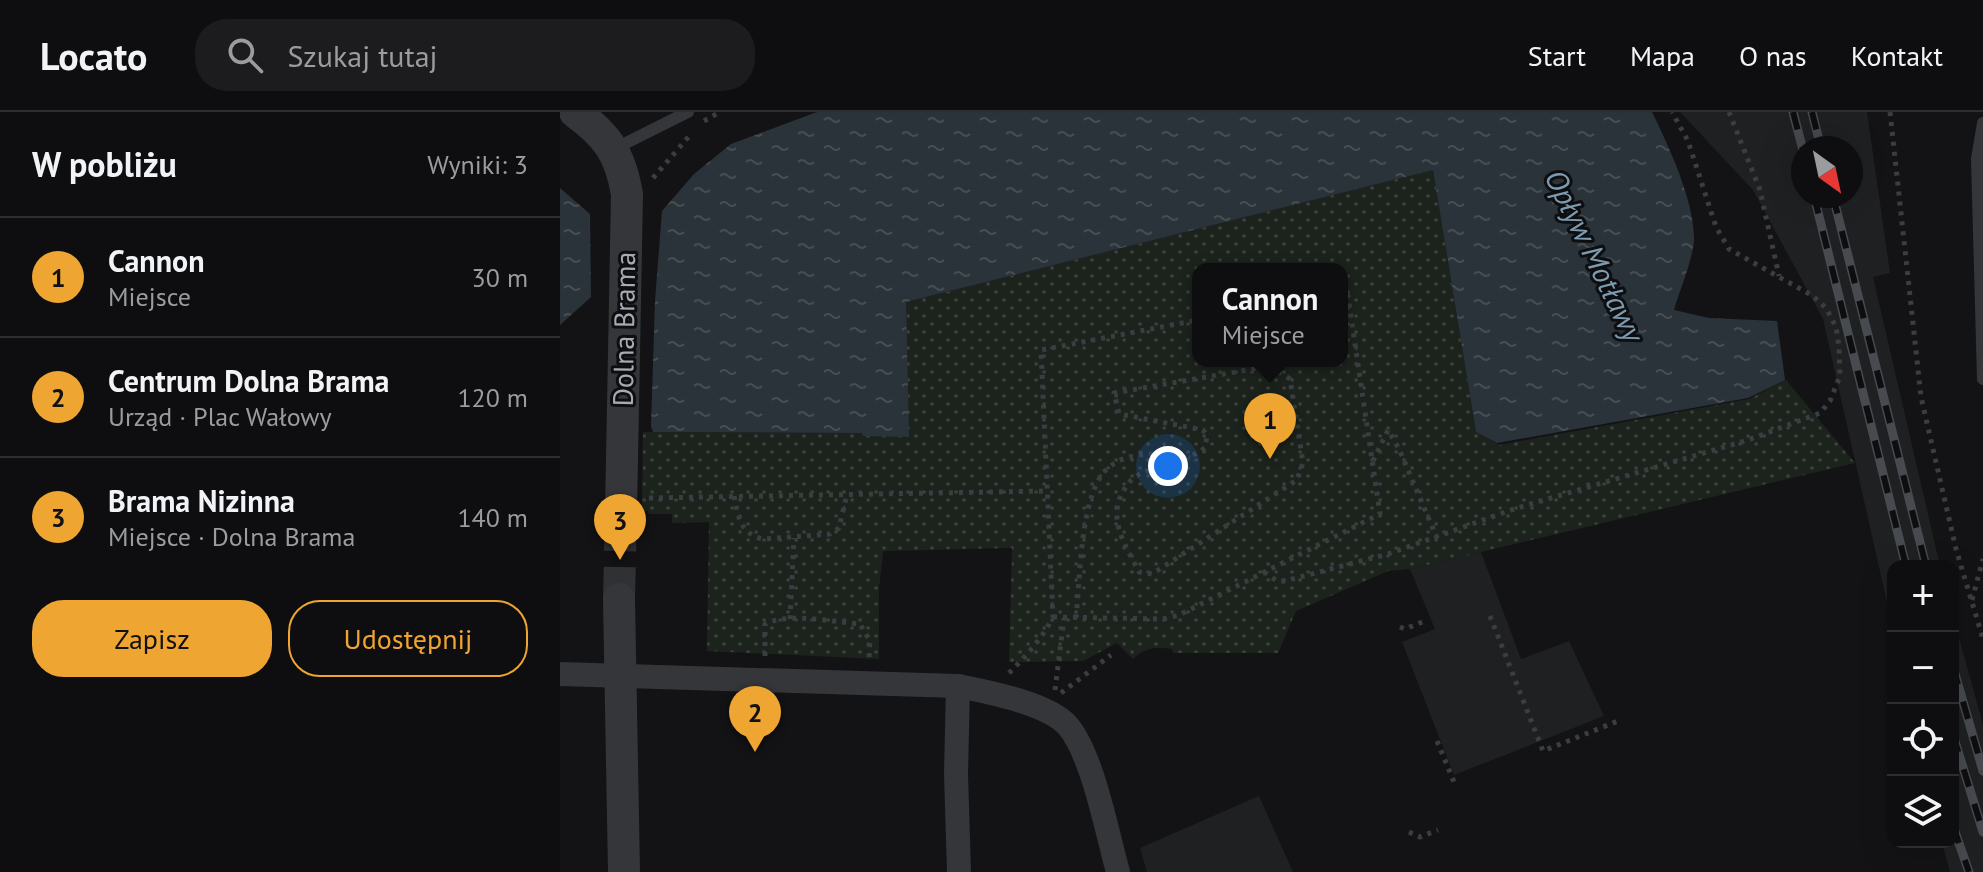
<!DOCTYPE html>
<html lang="pl">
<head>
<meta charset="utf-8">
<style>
	:root { --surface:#0e0e10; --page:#1c1c1e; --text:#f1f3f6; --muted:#9b9c9f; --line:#2e2e30; --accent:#efa531 }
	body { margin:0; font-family:"PT Sans",sans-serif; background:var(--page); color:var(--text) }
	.controls { position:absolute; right:24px; bottom:24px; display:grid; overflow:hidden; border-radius:16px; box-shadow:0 8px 32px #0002 }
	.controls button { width:72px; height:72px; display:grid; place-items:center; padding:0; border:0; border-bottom:2px solid var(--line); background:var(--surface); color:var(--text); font:40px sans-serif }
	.compass { position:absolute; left:1231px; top:24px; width:72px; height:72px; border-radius:50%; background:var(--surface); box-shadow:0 8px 32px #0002; rotate:147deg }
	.you { position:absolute; left:608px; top:354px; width:28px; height:28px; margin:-20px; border:6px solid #fff; border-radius:50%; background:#1a73e8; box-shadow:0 0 0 12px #1a73e833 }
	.badge { display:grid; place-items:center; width:52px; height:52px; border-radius:50%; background:var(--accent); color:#111; font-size:26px; font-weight:700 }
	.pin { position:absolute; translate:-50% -66px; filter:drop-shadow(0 2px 4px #0008) }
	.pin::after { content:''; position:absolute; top:42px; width:28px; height:24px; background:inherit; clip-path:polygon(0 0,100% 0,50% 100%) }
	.popup { position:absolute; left:632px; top:151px; width:156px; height:104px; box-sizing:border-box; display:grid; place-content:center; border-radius:16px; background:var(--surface); filter:drop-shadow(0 2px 6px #0005); font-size:26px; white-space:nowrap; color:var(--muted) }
	.popup b { font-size:30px; color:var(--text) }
	.popup::after { content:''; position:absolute; left:50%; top:100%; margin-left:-16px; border:16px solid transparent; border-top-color:var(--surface) }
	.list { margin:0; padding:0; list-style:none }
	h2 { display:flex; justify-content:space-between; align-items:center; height:104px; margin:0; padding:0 32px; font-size:34px }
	h2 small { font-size:26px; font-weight:400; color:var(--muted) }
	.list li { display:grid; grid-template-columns:52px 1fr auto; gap:24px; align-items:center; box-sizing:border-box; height:120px; padding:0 32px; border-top:2px solid var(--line) }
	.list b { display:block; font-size:30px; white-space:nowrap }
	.list p { margin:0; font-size:26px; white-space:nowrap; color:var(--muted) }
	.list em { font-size:26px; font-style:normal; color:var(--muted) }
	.actions { display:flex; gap:16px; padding:24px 32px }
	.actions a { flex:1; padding:18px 0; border:2px solid var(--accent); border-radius:32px; text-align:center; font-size:28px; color:var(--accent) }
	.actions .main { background:var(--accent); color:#111 }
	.icon { flex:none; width:44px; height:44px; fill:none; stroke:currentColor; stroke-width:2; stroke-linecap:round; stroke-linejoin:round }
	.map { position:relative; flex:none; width:1423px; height:760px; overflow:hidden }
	header { display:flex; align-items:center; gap:48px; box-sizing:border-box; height:112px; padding:0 40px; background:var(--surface); border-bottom:2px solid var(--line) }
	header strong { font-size:38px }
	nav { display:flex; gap:44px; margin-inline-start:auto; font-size:28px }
	.search { width:560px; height:72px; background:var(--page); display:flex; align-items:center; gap:20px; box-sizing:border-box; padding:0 28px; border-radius:32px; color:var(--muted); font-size:30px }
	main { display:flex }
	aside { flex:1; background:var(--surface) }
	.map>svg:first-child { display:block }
</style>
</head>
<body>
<header>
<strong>Locato</strong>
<div class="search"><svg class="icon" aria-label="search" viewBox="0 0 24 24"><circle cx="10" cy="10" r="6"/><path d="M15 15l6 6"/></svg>Szukaj tutaj</div>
<nav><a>Start</a><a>Mapa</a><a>O nas</a><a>Kontakt</a></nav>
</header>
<main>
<aside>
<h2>W pobliżu<small>Wyniki: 3</small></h2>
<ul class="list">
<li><span class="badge">1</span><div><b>Cannon</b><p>Miejsce</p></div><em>30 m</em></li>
<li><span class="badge">2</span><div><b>Centrum Dolna Brama</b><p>Urząd · Plac Wałowy</p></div><em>120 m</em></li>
<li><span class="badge">3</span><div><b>Brama Nizinna</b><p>Miejsce · Dolna Brama</p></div><em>140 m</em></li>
</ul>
<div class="actions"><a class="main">Zapisz</a><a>Udostępnij</a></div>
</aside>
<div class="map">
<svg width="1423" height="760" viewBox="0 0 1423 760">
	<defs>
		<pattern id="park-dots" width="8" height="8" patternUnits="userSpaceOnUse" patternTransform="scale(2)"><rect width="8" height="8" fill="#1c231c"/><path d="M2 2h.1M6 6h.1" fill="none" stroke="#3a403b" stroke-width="1.8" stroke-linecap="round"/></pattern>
		<pattern id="water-ripples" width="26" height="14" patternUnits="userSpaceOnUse" patternTransform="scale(2)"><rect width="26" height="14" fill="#2a3339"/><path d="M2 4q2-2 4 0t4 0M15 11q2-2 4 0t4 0" fill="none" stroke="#464e53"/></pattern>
	</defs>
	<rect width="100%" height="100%" fill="#131315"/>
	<g fill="#1f2022" fill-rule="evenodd">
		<path d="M 1120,0 L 1307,0 L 1330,161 L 1313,165 L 1380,454 L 1333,454 L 1333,517 L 1263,207 L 1193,78 ZM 1291,36 L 1291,84 L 1243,84 L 1243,36 Z"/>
		<path d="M 921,440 L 961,547 L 1009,529 L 1044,604 L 894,663 L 842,530 L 875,517 L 850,457 Z"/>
		<path d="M 1393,504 L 1423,613 L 1423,760 L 1390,760 L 1382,730 L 1393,730 Z"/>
		<path d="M 699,684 L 733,760 L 587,760 L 580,736 Z"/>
	</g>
	<path fill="url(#park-dots)" fill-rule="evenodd" d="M 873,58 L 916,320 L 939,333 L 1189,287 L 1226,268 L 1295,351 L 850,457 L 828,459 L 736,499 L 718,541 L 613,541 L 612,537 C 596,535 585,535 573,547 L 557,531 L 523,549 L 449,550 L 452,436 L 323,439 L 319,477 L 319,547 L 147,539 L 149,410 L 112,411 L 112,402 L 89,402 L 88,399 L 82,399 L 83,320 L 302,321 L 346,190 ZM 638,157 L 782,157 L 782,249 L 638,249 Z"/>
	<g fill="url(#water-ripples)">
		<path d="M 257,0 L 1092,0 C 1109,35 1133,86 1134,125 C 1135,142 1119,180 1114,198 L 1149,206 L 1217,209 L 1225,268 L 1188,286 L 937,331 L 916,320 L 873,58 L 346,190 L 349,325 L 303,324 L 302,321 L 93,320 L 91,314 L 95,189 L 102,99 L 134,62 L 171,32 Z"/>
		<path d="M 0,76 L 30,102 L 31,185 L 0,213 Z"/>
	</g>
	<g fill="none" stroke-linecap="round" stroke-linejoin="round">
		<path stroke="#303135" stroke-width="32" stroke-dasharray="32 16" stroke-linecap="butt" d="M 59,487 L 61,399"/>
		<g stroke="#3a3d41" stroke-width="5" stroke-dasharray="4 6" stroke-linecap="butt">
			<path d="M 1169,0 L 1200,78 L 1219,164"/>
			<path d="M 1330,0 L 1361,285 L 1396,437 L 1423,527"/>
			<path d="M 144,9 L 160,0"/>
			<path d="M 93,66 L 131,22"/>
			<path d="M 710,254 L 730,267 L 743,351 L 737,368 L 592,462 L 579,460 C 566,434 546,406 564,378 C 567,373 571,367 576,364 C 599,352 623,351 645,336 L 647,324 L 643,318 L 559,302 L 554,281 Z"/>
			<path d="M 813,349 L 828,318 L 839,337 L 877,426"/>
			<path d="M 174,384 C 178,404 180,422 203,427 L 270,422 L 279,416 L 287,382"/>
			<path d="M 89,386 L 488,379"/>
			<path d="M 704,460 L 717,469 L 725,469 L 828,442 L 954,397 L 1188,328 L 1260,301 L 1270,289 L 1280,264 L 1279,234 L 1276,215 L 1266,196 L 1253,184 L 1169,137 L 1156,115 L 1128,29 L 1112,0"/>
			<path d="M 1412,488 L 1423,447"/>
			<path d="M 930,504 L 983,639 L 1058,609"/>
			<path d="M 493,505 L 603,507 L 619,503 L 820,402 L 787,178 L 782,179"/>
			<path d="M 516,506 C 520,470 520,381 547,357 C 559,346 572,344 587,342 C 603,341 614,341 630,346"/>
			<path d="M 230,507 L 234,426"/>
			<path d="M 840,515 L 845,517 L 867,508"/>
			<path d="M 205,544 L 205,512 C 228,500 274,510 300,512 L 310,529 L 309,547"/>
			<path d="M 449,561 C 466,544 482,527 493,505 L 481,238 L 638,208"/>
			<path d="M 495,578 L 504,506"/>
			<path d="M 501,581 L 551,543"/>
			<path d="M 877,629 L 894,670"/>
			<path d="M 849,720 L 860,725 L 878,718"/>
		</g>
		<g stroke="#34363a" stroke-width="12">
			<path d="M 1423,11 L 1417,47 L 1423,267"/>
			<path d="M 54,37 L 128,0"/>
		</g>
		<g stroke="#34363a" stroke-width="24">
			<path d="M 0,562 L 398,574 C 427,580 488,591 508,614 C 533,644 547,721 558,760"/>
			<path d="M 398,574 L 396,662 L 399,760"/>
		</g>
		<g stroke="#34363a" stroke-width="32">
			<path d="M 15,0 C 48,24 60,42 67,82 L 61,399"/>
			<path d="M 59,487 L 64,760"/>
		</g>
		<g stroke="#474a4f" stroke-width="9">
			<g id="rail">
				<path d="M 1233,0 L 1243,38"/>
				<path d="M 1252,0 L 1261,36"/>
				<path d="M 1254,84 L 1346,454"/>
				<path d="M 1273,84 L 1366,454"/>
				<path d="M 1393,555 L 1423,659"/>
				<path d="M 1393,623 L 1423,720"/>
				<path d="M 1393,714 L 1409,760"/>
			</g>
		</g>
		<use href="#rail" stroke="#0e0e10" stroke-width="6" stroke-dasharray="18" stroke-linecap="butt"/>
	</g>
	<g text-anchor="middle" stroke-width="6" stroke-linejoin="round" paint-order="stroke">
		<g font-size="28" fill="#a5abb5" stroke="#0e0e10">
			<text transform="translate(64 217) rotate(-89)" y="10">Dolna Brama</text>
		</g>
		<g font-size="30" font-style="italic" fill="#7c9bb0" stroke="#0e0e10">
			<text transform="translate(1034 144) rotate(64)" y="10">Opływ Motławy</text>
		</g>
	</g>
</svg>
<div class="controls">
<button>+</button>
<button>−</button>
<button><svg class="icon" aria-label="locate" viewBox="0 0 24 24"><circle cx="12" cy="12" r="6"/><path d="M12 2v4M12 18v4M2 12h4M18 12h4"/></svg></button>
<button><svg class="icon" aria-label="layers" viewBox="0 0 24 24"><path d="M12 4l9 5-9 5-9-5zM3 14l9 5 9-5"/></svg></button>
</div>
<svg class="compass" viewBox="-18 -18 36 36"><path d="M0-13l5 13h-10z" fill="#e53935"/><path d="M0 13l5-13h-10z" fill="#9b9c9f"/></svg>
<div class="you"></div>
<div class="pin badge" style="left:710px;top:347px">1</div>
<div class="popup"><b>Cannon</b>Miejsce</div>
<div class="pin badge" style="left:195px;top:640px">2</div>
<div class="pin badge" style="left:60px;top:448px">3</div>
</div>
</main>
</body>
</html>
